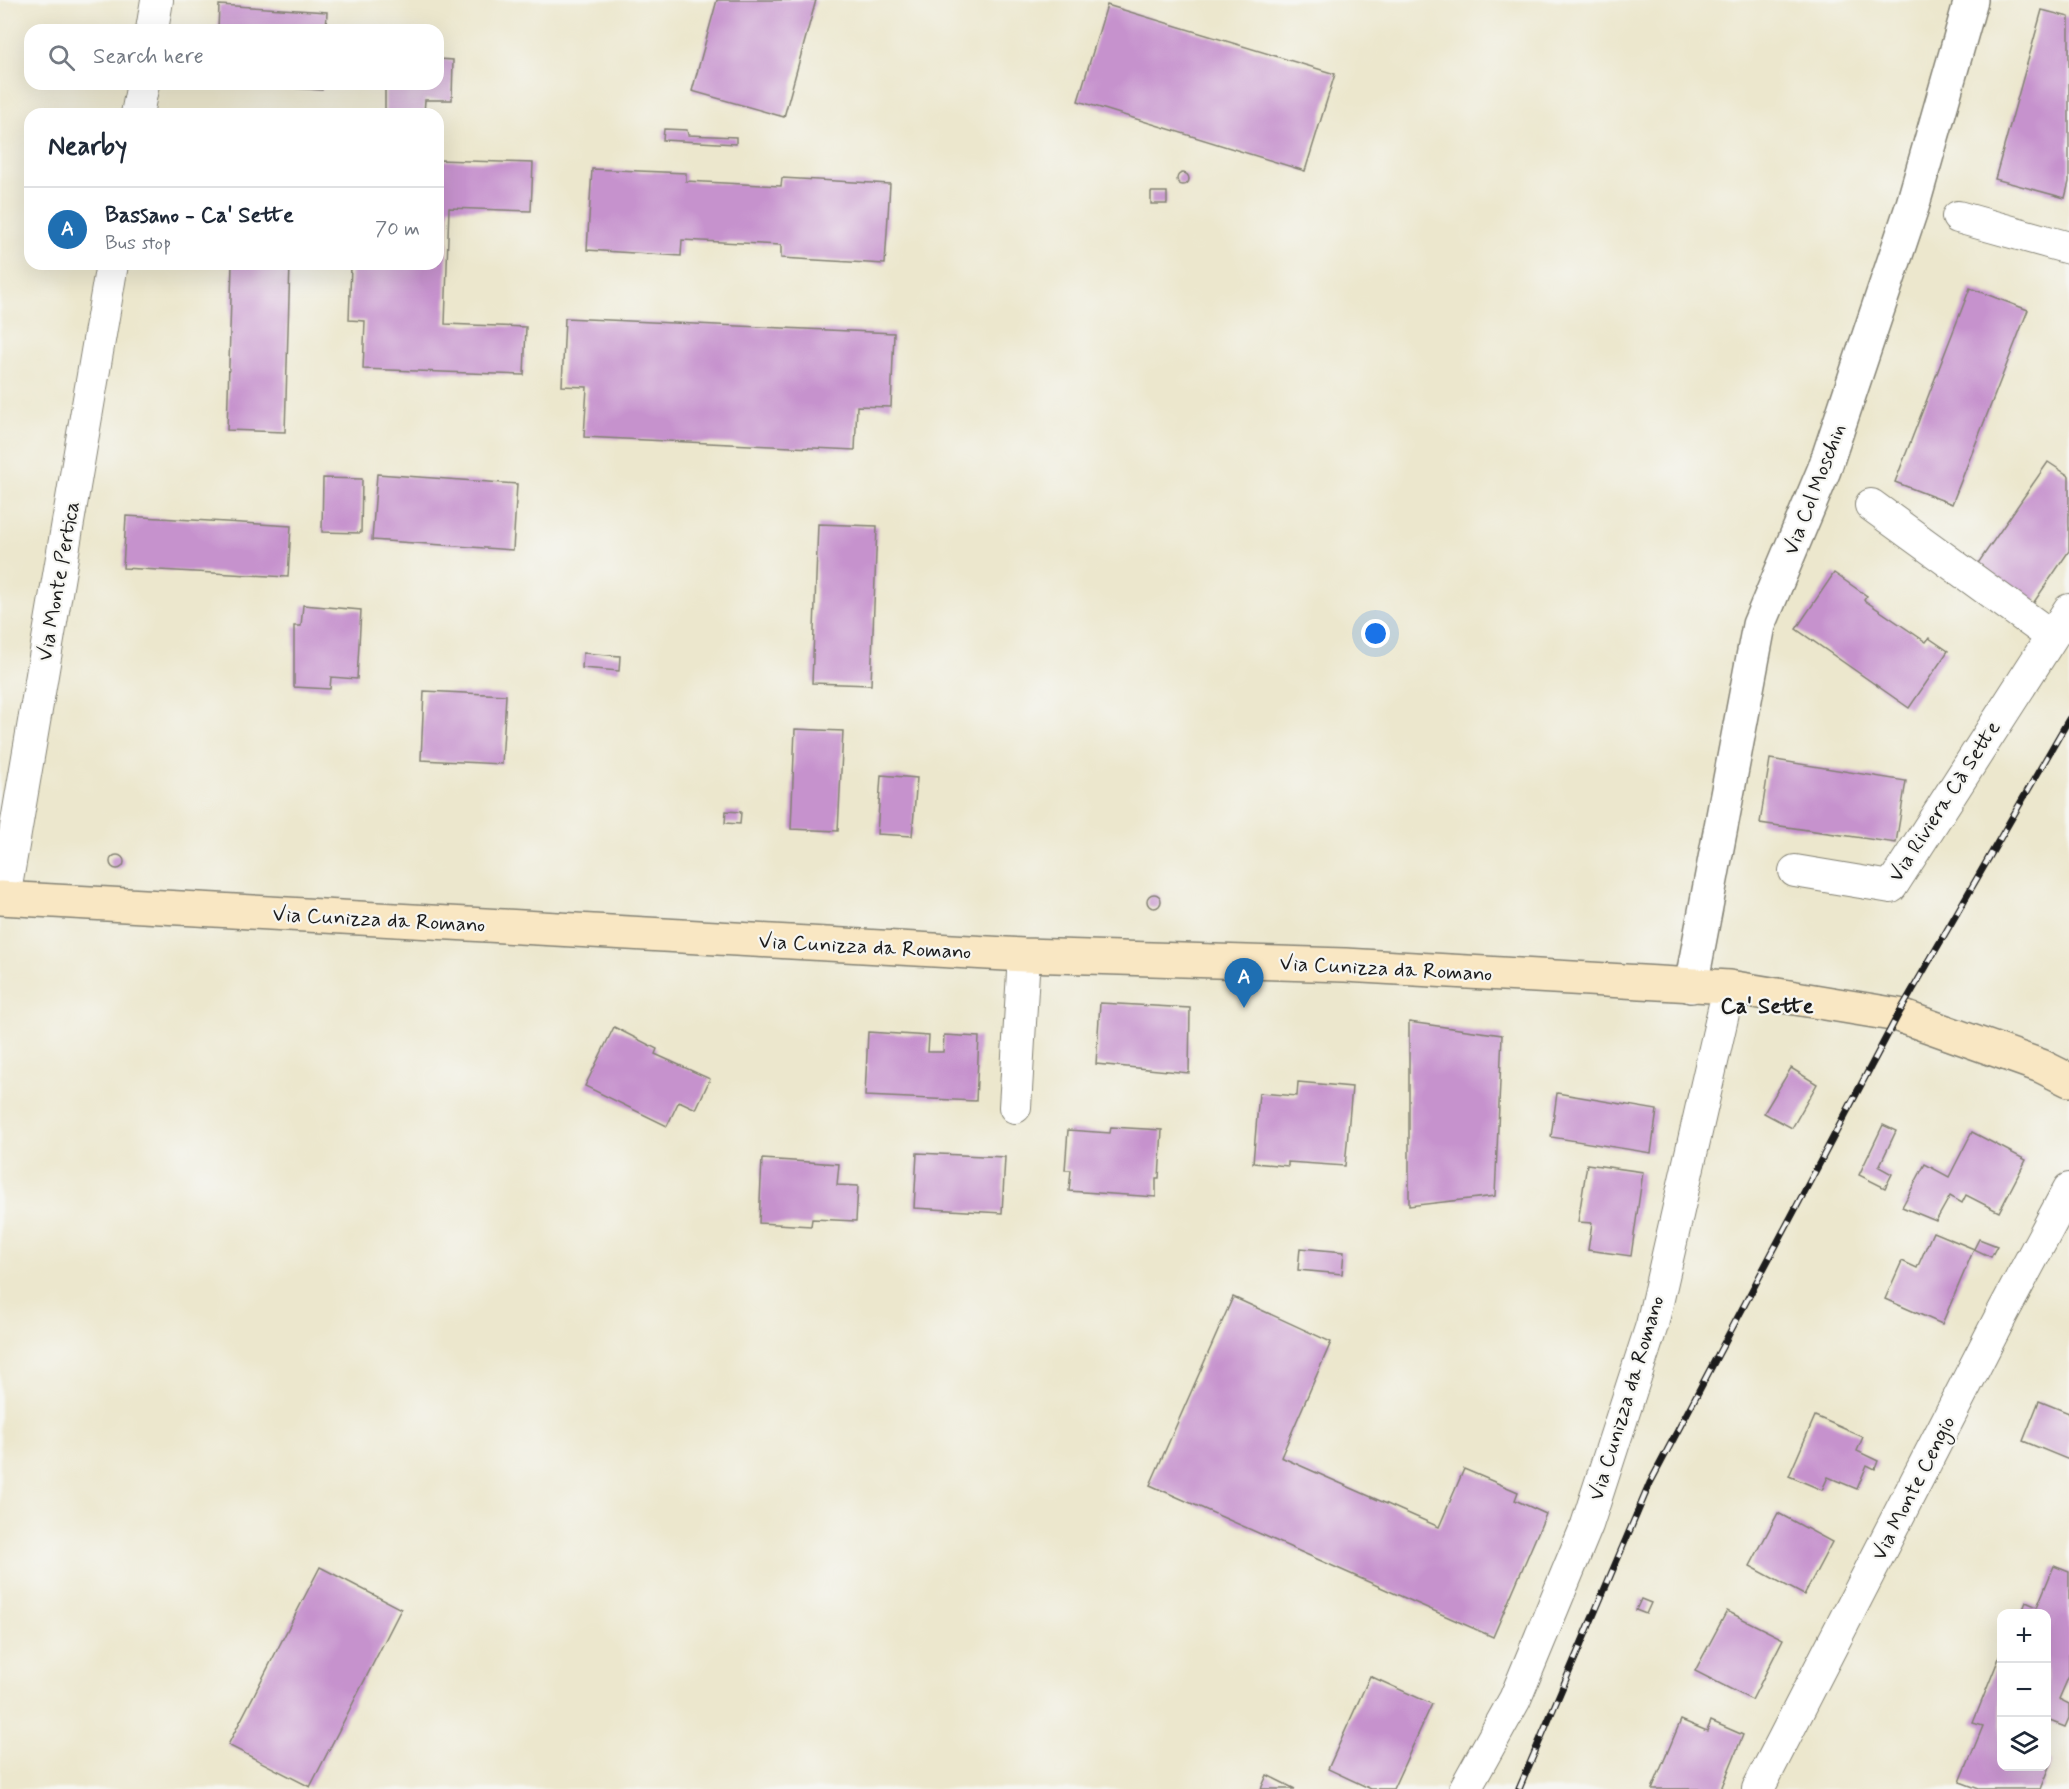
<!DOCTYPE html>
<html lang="en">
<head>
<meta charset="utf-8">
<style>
	:root { --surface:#fff; --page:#f6f6f7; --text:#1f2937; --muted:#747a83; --line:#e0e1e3; --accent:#1f6fb2 }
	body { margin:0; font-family:Mynerve,sans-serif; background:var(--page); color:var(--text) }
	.controls { position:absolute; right:18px; bottom:18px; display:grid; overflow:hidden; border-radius:12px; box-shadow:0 6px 24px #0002 }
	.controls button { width:54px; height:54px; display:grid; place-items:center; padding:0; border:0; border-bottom:2px solid var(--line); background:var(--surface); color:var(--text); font:30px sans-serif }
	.you { position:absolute; left:1376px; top:634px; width:21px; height:21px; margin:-15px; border:4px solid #fff; border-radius:50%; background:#1a73e8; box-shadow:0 0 0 9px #1a73e833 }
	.badge { display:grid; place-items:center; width:39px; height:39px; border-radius:50%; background:var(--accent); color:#fff; font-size:20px; font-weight:700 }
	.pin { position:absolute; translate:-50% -50px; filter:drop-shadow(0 2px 3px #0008) }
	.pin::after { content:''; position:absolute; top:32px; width:21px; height:18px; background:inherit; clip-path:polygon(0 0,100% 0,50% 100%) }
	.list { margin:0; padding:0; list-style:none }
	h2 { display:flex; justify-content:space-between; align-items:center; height:78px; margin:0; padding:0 24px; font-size:26px }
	h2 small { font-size:20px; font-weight:400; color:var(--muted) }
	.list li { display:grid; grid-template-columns:39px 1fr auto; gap:18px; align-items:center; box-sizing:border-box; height:84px; padding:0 24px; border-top:2px solid var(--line) }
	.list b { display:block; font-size:22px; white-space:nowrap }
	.list p { margin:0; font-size:20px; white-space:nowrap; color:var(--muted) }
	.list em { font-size:20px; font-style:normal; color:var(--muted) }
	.icon { flex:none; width:33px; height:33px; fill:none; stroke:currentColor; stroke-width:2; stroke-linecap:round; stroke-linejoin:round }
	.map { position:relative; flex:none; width:2069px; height:1789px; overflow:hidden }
	.search { position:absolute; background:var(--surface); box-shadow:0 6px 24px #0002; left:24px; top:24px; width:420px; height:66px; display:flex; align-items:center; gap:15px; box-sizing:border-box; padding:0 21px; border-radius:18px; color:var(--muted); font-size:22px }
	.panel { position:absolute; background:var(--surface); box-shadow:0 6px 24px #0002; left:24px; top:108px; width:420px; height:162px; border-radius:18px }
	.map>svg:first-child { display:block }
</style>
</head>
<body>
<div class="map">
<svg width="2069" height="1789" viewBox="0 0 2069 1789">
	<rect width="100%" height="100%" fill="#f6f6f2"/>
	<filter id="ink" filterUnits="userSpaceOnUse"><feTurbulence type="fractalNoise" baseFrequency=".0167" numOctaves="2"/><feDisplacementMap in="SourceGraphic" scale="12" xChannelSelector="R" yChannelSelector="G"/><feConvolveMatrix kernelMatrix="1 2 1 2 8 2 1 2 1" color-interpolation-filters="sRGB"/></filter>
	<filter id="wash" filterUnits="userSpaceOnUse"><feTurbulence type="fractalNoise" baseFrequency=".008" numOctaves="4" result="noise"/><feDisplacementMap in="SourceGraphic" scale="24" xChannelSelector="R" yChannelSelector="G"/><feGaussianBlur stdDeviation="1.35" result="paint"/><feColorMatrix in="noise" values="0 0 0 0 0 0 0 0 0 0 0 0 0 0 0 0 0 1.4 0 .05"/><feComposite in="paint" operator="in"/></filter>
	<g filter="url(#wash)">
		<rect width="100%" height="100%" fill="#ece7cd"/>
		<g id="blocks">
			<g fill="#c692cd">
				<path d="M 717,0 L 816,0 L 784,117 L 692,91 Z"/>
				<path d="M 219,5 L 327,12 L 326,30 L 218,30 Z"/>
				<path d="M 1107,5 L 1335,74 L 1305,171 L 1078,101 Z"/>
				<path d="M 2042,10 L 2069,17 L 2069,182 L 2065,198 L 1995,179 Z"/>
				<path d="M 438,59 L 453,60 L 452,100 L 425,100 L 424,114 L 385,114 L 385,84 L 438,84 Z"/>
				<path d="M 291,84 L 323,84 L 322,90 L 291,88 Z"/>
				<path d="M 664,129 L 687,130 L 688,135 L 736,137 L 736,144 L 663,140 Z"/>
				<path d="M 438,160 L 533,163 L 531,211 L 449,208 L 445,324 L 526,327 L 524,375 L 363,369 L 365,321 L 349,320 L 351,266 L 389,268 L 390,264 L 438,264 Z"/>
				<path d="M 592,169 L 686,173 L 686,181 L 781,186 L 782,178 L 890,184 L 885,264 L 781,258 L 781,245 L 682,240 L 681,256 L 587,250 Z"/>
				<circle cx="1183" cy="179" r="6"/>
				<rect x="1151" y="192" width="16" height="12"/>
				<path d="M 232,264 L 290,264 L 285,432 L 227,430 Z"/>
				<path d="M 1970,288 L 2028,310 L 1952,504 L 1895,482 Z"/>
				<path d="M 565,318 L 894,333 L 891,407 L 857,406 L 855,450 L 584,437 L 587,387 L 562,386 Z"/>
				<path d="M 2048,462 L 2069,476 L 2069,551 L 2030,608 L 1974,569 Z"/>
				<path d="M 377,474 L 517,484 L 513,550 L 372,540 Z"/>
				<path d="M 323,478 L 362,479 L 361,533 L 322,532 Z"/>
				<path d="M 126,516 L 291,526 L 288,577 L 123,568 Z"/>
				<path d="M 818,524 L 877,526 L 871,685 L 812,683 Z"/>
				<path d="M 1834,573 L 1867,596 L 1864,600 L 1926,642 L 1929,638 L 1948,651 L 1909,708 L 1796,629 Z"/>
				<path d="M 303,605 L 361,610 L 357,679 L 331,677 L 330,689 L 294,687 L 294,626 L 301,626 Z"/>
				<path d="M 583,653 L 620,656 L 619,671 L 582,668 Z"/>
				<path d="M 424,691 L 506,695 L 502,764 L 421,760 Z"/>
				<path d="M 795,729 L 843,731 L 838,831 L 791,829 Z"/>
				<path d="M 1770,759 L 1906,781 L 1896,843 L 1760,823 Z"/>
				<path d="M 881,775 L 917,778 L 912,836 L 877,834 Z"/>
				<path d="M 726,811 L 741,812 L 740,824 L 725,823 Z"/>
				<circle cx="117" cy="862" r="7"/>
				<circle cx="1154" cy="901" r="7"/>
				<path d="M 1100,1003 L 1190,1008 L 1189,1073 L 1096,1064 Z"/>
				<path d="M 1409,1022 L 1502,1035 L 1495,1196 L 1409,1206 Z"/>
				<path d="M 614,1027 L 657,1049 L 655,1054 L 710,1079 L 696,1109 L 679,1101 L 667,1126 L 585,1086 Z"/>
				<path d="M 868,1032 L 929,1036 L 928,1052 L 943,1052 L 944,1035 L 979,1037 L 976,1101 L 865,1096 Z"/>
				<path d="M 1791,1068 L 1817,1084 L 1792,1128 L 1764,1113 Z"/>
				<path d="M 1298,1082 L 1352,1087 L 1345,1166 L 1288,1162 L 1288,1166 L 1253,1163 L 1259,1093 L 1297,1096 Z"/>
				<path d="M 1557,1093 L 1657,1110 L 1651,1153 L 1551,1137 Z"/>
				<path d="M 1883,1125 L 1896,1131 L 1879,1167 L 1892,1174 L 1885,1188 L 1859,1175 Z"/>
				<path d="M 1111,1127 L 1162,1130 L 1159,1178 L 1156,1178 L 1156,1197 L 1069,1191 L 1071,1170 L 1065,1170 L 1068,1130 L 1110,1133 Z"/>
				<path d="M 1972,1132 L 2026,1160 L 1999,1212 L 1966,1195 L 1962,1203 L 1950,1196 L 1936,1221 L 1902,1207 L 1925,1164 L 1949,1177 Z"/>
				<path d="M 917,1153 L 1005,1157 L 1002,1213 L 914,1208 Z"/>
				<path d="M 762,1159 L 839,1164 L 837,1185 L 858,1186 L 856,1221 L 812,1219 L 811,1226 L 759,1223 Z"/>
				<path d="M 1587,1164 L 1643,1172 L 1631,1256 L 1588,1250 L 1592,1223 L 1578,1222 Z"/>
				<path d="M 1933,1232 L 1974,1249 L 1942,1324 L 1885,1299 L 1902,1261 L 1917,1268 Z"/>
				<path d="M 1979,1239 L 1997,1246 L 1991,1257 L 1974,1249 Z"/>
				<path d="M 1300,1248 L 1344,1252 L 1342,1274 L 1298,1270 Z"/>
				<path d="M 1233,1297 L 1331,1342 L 1281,1457 L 1439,1527 L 1464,1469 L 1518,1492 L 1515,1500 L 1546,1514 L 1493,1637 L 1150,1485 Z"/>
				<path d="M 2039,1401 L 2069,1413 L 2069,1460 L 2023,1441 Z"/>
				<path d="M 1815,1416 L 1863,1437 L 1857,1451 L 1878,1461 L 1875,1469 L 1867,1465 L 1857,1489 L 1828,1477 L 1822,1490 L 1789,1476 Z"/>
				<path d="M 1778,1513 L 1832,1542 L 1804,1595 L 1750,1566 Z"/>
				<path d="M 2054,1566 L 2069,1572 L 2069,1676 L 2059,1699 L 2069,1704 L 2069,1718 L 2065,1727 L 2050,1721 L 2047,1730 L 2046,1614 L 2021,1614 L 2026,1602 L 2037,1607 Z"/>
				<path d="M 320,1567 L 401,1609 L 310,1787 L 228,1745 Z"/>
				<path d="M 1641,1599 L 1651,1603 L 1646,1614 L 1636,1610 Z"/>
				<path d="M 1727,1611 L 1783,1639 L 1752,1700 L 1695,1671 Z"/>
				<path d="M 2001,1653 L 2001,1767 L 2046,1767 L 2046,1760 L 2052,1762 L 2041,1789 L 1979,1789 L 1960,1782 L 1983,1726 L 1973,1723 Z"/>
				<path d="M 1370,1676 L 1432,1704 L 1393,1789 L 1371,1789 L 1328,1769 Z"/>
				<path d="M 1681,1720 L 1707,1731 L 1711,1721 L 1743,1735 L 1721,1789 L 1652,1789 Z"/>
				<path d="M 1267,1775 L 1295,1789 L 1261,1789 Z"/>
			</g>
		</g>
	</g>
	<g filter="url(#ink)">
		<use href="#blocks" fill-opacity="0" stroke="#848274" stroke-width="1.5"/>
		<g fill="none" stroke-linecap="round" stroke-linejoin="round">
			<g stroke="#848274" stroke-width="34">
				<g id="minor">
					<path d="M 152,30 L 157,0"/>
					<path d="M 137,114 L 143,84"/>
					<path d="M 1958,217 L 2069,248"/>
					<path d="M 1871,505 L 2051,636"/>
					<path d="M 1795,871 L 1891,887 L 2069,610"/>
					<path d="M 4,898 L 112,264"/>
					<path d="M 1015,1107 L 1024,955"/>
					<path d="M 1465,1789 L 1515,1699 L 1587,1525 L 1652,1325 L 1729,987"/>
					<path d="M 1758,1789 L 2002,1314 L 2069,1189"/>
				</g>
			</g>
			<g stroke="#848274" stroke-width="36">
				<path id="tertiary" d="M 1691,986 L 1759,625 L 1824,470 L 1913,204 L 1971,0"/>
			</g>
			<g stroke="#848274" stroke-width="36">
				<path id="secondary" d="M 0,898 L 1024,955 L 1345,965 L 1729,987 L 1898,1015 L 2041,1066 L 2069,1080"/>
			</g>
			<use href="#minor" stroke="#fff" stroke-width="32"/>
			<use href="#tertiary" stroke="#fff" stroke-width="33"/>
			<use href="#secondary" stroke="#f9e7c3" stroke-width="33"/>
			<g stroke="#1c1c1c" stroke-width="7">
				<path id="rail" d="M 1519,1789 L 1650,1483 L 1898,1015 L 2069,719"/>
			</g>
			<use href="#rail" stroke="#f6f6f2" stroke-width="4.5" stroke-dasharray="14" stroke-linecap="butt"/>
		</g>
	</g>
	<g text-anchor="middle" stroke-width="4.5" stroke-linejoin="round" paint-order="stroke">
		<g font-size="21" fill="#1c1c1c" stroke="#f6f6f2">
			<text transform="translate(1814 489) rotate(-69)" y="7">Via Col Moschin</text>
			<text transform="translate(58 581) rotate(-80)" y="7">Via Monte Pertica</text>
			<text transform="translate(1944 801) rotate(-57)" y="7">Via Riviera Cà Sette</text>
			<text transform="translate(379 919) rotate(3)" y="7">Via Cunizza da Romano</text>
			<text transform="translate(865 946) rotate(3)" y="7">Via Cunizza da Romano</text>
			<text transform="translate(1386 968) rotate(3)" y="7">Via Cunizza da Romano</text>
			<text transform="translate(1626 1398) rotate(-73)" y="7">Via Cunizza da Romano</text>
			<text transform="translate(1913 1488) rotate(-63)" y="7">Via Monte Cengio</text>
		</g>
		<g font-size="22" font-weight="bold" fill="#1c1c1c" stroke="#f6f6f2">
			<text x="1767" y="1013">Ca' Sette</text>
		</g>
	</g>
</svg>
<div class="controls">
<button>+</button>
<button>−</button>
<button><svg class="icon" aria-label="layers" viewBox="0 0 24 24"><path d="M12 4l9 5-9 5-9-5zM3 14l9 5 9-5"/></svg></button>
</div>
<div class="you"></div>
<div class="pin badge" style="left:1244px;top:1008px">A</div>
<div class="search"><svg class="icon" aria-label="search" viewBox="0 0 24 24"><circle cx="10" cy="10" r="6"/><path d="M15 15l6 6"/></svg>Search here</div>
<section class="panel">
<h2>Nearby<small></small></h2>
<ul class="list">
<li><span class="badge">A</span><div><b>Bassano - Ca' Sette</b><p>Bus stop</p></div><em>70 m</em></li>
</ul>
</section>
</div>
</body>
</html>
